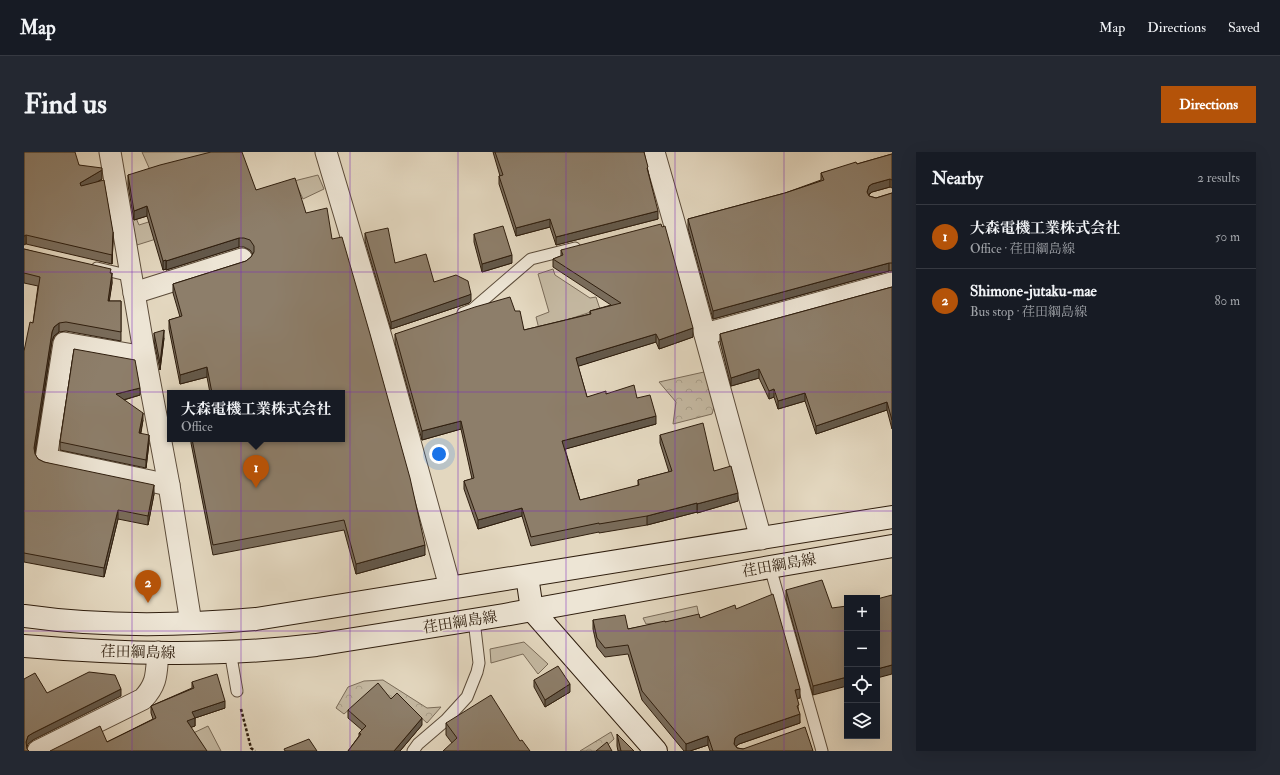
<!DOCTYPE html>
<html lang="en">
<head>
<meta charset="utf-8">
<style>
	:root { --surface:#171b24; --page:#242831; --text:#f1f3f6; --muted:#9ea1a6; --line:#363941; --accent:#b45309 }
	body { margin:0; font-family:"IM FELL Double Pica","Noto Serif JP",serif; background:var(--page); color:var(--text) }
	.controls { position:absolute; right:12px; bottom:12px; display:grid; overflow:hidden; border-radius:0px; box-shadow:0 4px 16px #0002 }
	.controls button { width:36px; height:36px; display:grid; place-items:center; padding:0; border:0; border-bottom:1px solid var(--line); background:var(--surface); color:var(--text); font:20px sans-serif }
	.you { position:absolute; left:415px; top:302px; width:14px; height:14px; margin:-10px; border:3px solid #fff; border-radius:50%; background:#1a73e8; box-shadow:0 0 0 6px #1a73e833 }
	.badge { display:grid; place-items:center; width:26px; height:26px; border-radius:50%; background:var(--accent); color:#fff; font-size:13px; font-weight:700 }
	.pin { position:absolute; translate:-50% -33px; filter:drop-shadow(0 1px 2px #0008) }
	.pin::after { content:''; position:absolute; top:21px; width:14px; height:12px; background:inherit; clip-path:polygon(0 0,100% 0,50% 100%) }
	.popup { position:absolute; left:143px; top:238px; width:178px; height:52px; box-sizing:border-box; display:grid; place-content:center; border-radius:0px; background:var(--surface); filter:drop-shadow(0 1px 3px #0005); font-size:13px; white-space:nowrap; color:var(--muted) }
	.popup b { font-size:15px; color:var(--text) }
	.popup::after { content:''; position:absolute; left:50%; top:100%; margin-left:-8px; border:8px solid transparent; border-top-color:var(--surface) }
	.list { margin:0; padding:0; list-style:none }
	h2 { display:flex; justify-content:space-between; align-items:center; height:52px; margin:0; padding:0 16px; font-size:17px }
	h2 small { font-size:13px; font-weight:400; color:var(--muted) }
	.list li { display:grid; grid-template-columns:26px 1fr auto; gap:12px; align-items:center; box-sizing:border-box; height:64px; padding:0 16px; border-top:1px solid var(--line) }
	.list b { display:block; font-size:15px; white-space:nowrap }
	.list p { margin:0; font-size:13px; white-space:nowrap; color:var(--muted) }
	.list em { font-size:13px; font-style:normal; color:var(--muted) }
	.icon { flex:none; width:22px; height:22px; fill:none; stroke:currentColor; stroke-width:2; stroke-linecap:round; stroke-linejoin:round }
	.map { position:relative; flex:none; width:868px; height:599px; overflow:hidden; border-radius:0px }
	header { display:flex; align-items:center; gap:24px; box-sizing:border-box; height:56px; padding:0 20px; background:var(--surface); border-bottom:1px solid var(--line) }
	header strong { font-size:19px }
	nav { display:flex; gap:22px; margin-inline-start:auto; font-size:14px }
	.intro { display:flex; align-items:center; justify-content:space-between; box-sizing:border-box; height:96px; padding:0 24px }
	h1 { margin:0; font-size:28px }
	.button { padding:10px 18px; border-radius:0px; background:var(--accent); color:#fff; font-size:14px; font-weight:700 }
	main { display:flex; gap:24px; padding:0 24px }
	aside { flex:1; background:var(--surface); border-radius:0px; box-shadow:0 4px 16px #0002 }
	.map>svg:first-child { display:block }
</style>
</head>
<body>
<header>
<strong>Map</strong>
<nav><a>Map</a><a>Directions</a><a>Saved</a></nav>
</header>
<div class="intro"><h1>Find us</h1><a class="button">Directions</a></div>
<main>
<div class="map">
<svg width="868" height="599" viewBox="0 0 868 599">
	<defs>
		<pattern id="forest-crowns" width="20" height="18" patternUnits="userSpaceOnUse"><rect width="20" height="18" fill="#c4b8a1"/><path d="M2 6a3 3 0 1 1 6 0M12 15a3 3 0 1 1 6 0" fill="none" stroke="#a99e89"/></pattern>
	</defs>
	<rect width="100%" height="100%" fill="#e3d7bf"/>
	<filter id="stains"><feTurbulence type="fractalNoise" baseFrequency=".005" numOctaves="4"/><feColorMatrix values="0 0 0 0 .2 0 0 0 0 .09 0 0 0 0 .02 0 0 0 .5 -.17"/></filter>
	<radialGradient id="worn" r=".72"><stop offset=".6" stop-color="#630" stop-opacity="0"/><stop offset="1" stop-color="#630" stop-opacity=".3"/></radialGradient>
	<g fill="#c4b8a1" stroke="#7a6b58">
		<path d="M 118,0 L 194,0 L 126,18 Z"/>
		<path d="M 294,23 L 300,37 L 279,47 L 273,34 L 194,48 Z"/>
		<path d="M 103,45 L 115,73 L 172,55 L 164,77 L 113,93 Z"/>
		<path d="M 529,117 L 531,123 L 566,146 L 572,145 L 576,157 L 515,177 L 512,165 L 525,160 L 514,122 Z"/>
		<path d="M 673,454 L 675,464 L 654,472 L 632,471 L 622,472 L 619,466 Z"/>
		<path d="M 500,490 L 524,512 L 514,522 L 499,502 L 467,511 L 466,497 Z"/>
		<path d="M 184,574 L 197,599 L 180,599 L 140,595 Z"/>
	</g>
	<g fill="url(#forest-crowns)" stroke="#7a6b58">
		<path d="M 680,220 L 692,248 L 688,262 L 649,272 L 652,250 L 635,230 Z"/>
		<path d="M 359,528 L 403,556 L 417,555 L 403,571 L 373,544 L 366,547 L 352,534 L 320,562 L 312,556 L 324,535 L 340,529 Z"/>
		<path d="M 587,580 L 590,587 L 577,599 L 556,599 Z"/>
	</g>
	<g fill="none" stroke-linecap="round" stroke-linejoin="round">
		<g stroke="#5c4c3a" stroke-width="13">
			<g id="lane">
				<path d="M 73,116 L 107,124"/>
				<path d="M 439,161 L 449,157 L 507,107 L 551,96"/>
				<path d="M 746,415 L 798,599"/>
				<path d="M 206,499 L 213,539"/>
				<path d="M 389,599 L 394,592 L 422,568 L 443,545 L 453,520 L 455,511 L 450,468"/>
			</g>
		</g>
		<g stroke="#5c4c3a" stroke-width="23">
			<g id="street">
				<path d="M 86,0 L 121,205 L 145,333 L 167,471"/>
				<path d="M 302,0 L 358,188 L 426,435"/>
				<path d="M 630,0 L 650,70 L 737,387"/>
				<path d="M 110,141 L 218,107"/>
				<path d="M 681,182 L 868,131"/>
				<path d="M 121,205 L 40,191 L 22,307 L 145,333"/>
				<path d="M 14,599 L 119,547 C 134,531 132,521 134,500"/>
			</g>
		</g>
		<g stroke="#2f1e0e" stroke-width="24">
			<g id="secondary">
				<path d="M 503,424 L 508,458 L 632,599"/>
				<path d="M 0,464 C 77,475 155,474 232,467 L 868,365"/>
				<path d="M 0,494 C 97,502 195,505 292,493 L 480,463 L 746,415 L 868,394"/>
			</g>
		</g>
		<path stroke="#2f1e0e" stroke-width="2.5" stroke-dasharray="3 2" stroke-linecap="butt" d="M 217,557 L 227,596 L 231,599"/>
		<use href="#lane" stroke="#ede5d5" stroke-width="11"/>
		<use href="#street" stroke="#ede5d5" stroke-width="21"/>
		<use href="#secondary" stroke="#ede5d5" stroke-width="22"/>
	</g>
	<g fill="#796c5b" stroke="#2f1e0e">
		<path d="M 0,0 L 55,13 L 78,27 L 74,30 L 89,89 L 88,112 L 2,92 Z"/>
		<path d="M 469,0 L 620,0 L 634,67 L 532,93 L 526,75 L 492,84 L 475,32 L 475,24 L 476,24 Z"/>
		<path d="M 868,2 L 868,36 L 866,35 L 848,40 L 845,43 L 845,44 L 852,46 L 868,41 L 868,119 L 865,119 L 689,167 L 664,76 L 664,67 L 761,41 L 797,28 L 797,21 L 833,12 Z"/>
		<path d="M 104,23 L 232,38 L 282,61 L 308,87 L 401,403 L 332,422 L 320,378 L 189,403 L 167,291 L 167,287 L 318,287 L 318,241 L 186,241 L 183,225 L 156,232 L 145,177 L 145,168 L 156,165 L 149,141 L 149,132 L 222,109 L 227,105 L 229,102 L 226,98 L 220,95 L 215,95 L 142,118 L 142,117 L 139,118 L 123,64 L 110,68 L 104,33 Z"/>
		<path d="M 341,81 L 371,111 L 410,130 L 447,149 L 445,151 L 367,177 L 341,89 Z"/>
		<path d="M 450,82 L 488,111 L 458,120 L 450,90 Z"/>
		<path d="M 0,97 L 87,121 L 88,131 L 85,149 L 97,149 L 97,189 L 42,179 L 35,180 L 30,184 L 28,189 L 11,302 L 14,307 L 20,310 L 130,342 L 124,373 L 94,367 L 80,425 L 0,410 L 0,199 L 9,171 L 14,134 L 0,131 Z"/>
		<path d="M 537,98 L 669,185 L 635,197 L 632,190 L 554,214 L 563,245 L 582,242 L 613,246 L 632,272 L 541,297 L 556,348 L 614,334 L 614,328 L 645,320 L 636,291 L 636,283 L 690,319 L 714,349 L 673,361 L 673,360 L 623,373 L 575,381 L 575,380 L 507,394 L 498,364 L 454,377 L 440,337 L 440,329 L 448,327 L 437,277 L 398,288 L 371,191 L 371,182 L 491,159 L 500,178 L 566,162 L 566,159 L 587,153 L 529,115 L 529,107 L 537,104 Z"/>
		<path d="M 868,135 L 868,277 L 863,258 L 792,282 L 781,249 L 754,257 L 750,245 L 745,247 L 735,226 L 707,234 L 696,190 L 696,182 Z"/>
		<path d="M 130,181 L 140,186 L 136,218 L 130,189 Z"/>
		<path d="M 50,197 L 116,243 L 100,248 L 119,268 L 117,281 L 125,291 L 122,316 L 36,298 L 36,290 Z"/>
		<path d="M 762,438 L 808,456 L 789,543 L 762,447 Z"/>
		<path d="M 712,457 L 776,546 L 773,546 L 776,571 L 715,592 L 712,594 L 713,596 L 719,597 L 789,599 L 686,599 L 684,593 L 666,599 L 660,599 L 618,548 L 604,502 L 581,505 L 573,495 L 569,477 L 569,468 L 604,477 L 641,470 L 676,466 Z"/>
		<path d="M 510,528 L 546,540 L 521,555 L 510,535 Z"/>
		<path d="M 168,530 L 201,556 L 171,566 L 171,574 L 167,575 L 83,590 L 129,567 L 127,561 L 127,554 L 168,536 Z"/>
		<path d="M 367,547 L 398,573 L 376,599 L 324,599 L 335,584 L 335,581 L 338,578 L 324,566 L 324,558 Z"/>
		<path d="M 422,571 L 496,589 L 428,591 L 422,583 Z"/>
		<path d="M 593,582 L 610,599 L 594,599 L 593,594 Z"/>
	</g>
	<g fill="#63584a" stroke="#2f1e0e">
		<path d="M 78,18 L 78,27 L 56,40 L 56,31 Z"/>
		<path d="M 866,27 L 866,35 L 848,40 L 845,42 L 843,48 L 843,40 L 845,34 L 848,32 Z"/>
		<path d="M 123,54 L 123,64 L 110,68 L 110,59 Z"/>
		<path d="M 634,59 L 634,67 L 532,93 L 532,85 Z"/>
		<path d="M 526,67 L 526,75 L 492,84 L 492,76 Z"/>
		<path d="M 89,80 L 89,89 L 88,112 L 88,103 Z"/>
		<path d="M 2,83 L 2,92 L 0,93 L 0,84 Z"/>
		<path d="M 215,86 L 215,95 L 142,118 L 142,109 Z"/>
		<path d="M 488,103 L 488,111 L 458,120 L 458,112 Z"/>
		<path d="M 142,108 L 142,117 L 139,118 L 139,109 Z"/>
		<path d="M 865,111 L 865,119 L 689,167 L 689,159 Z"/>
		<path d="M 88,121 L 88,131 L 84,158 L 84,149 Z"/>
		<path d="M 447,142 L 447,149 L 445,151 L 367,177 L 367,170 Z"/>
		<path d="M 35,171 L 35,180 L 30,184 L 28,189 L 10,305 L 10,296 L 28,180 L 30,175 Z"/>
		<path d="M 669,176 L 669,185 L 635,197 L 635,188 Z"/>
		<path d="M 140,178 L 140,186 L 136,218 L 136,211 Z"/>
		<path d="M 632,182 L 632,190 L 552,215 L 552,206 Z"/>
		<path d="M 183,215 L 183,225 L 156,232 L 156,223 Z"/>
		<path d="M 735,217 L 735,226 L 707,234 L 707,226 Z"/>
		<path d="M 116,236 L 116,243 L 92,250 L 92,242 Z"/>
		<path d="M 750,237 L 750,245 L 745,247 L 745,239 Z"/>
		<path d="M 781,241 L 781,249 L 754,257 L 754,249 Z"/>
		<path d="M 863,250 L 863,258 L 792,282 L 792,274 Z"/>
		<path d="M 119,261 L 119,268 L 115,288 L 115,281 Z"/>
		<path d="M 632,264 L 632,272 L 538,298 L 538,289 Z"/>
		<path d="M 437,269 L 437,277 L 398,288 L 398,279 Z"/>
		<path d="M 125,283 L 125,291 L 122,316 L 122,308 Z"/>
		<path d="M 130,333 L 130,342 L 124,373 L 124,364 Z"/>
		<path d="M 714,341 L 714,349 L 673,361 L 673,352 Z"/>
		<path d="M 673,351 L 673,360 L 623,373 L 623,364 Z"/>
		<path d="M 498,356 L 498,364 L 454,377 L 454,368 Z"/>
		<path d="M 94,358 L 94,367 L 80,425 L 80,416 Z"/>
		<path d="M 401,393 L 401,403 L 332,422 L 332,412 Z"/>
		<path d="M 868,513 L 868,522 L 853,526 L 853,517 Z"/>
		<path d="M 823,525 L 823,534 L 789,543 L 789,534 Z"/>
		<path d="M 546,532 L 546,540 L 521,555 L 521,548 Z"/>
		<path d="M 97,537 L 97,544 L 9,588 L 4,592 L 2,598 L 2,590 L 4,584 L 9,581 Z"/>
		<path d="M 776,537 L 776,546 L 771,547 L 771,538 Z"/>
		<path d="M 201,549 L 201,556 L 171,566 L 171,574 L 163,577 L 163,569 L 168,560 Z"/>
		<path d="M 776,562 L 776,571 L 715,592 L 711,595 L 710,592 L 711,586 L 715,583 Z"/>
		<path d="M 398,566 L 398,573 L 376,599 L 370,599 Z"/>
		<path d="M 684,584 L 684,593 L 666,599 L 662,599 L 662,592 Z"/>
	</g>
	<g fill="#8d7e6a" stroke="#2f1e0e">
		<path d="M 0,0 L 51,0 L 55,13 L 78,16 L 78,18 L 56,31 L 57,34 L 80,28 L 89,80 L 88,103 L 2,83 L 0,84 Z"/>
		<path d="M 187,0 L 218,0 L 232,38 L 271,26 L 282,61 L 303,56 L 308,87 L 318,85 L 346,182 L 386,326 L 401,393 L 332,412 L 320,368 L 189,393 L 168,287 L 318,287 L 318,241 L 188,241 L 183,215 L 156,223 L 145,168 L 158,164 L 149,132 L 222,109 L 227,105 L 230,100 L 230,94 L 226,88 L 220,86 L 215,86 L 142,109 L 142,108 L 139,109 L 123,54 L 110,59 L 104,23 L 136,13 Z"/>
		<path d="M 471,0 L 620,0 L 624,15 L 623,16 L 634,59 L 532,85 L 526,67 L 492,76 L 475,24 L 479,23 Z"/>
		<path d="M 868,2 L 868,28 L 866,27 L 848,32 L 845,34 L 843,40 L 845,44 L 852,46 L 868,41 L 868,111 L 865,111 L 689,159 L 664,67 L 761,41 L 800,28 L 797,21 L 832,10 L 833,12 Z"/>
		<path d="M 637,72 L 638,75 L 641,74 L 669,176 L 635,188 L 632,182 L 552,206 L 563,245 L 582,239 L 582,242 L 610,233 L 613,246 L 626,243 L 632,264 L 538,289 L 556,348 L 615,333 L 614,328 L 648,319 L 636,283 L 679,271 L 690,319 L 707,314 L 714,341 L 673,352 L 673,351 L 623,364 L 575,372 L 575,371 L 507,385 L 498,356 L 454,368 L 440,329 L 450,326 L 437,269 L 398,279 L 371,182 L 451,155 L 486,145 L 491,159 L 496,159 L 500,178 L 567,162 L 566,159 L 597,151 L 529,107 L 539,103 L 537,98 Z"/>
		<path d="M 479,74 L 488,103 L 458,112 L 450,82 Z"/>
		<path d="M 364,76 L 371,111 L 402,102 L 410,130 L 432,123 L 444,129 L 447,142 L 445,143 L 367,170 L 341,81 Z"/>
		<path d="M 0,97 L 87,117 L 86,121 L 88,121 L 84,149 L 97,149 L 97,180 L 42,170 L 35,171 L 30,175 L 28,180 L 10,296 L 11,302 L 14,307 L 20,310 L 130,333 L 124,364 L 94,358 L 80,416 L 0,401 L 0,199 L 6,170 L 9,171 L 16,125 L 0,121 Z"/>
		<path d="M 868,135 L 868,268 L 863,250 L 792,274 L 781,241 L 754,249 L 750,237 L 745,239 L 735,217 L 707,226 L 696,182 Z"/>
		<path d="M 140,178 L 136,211 L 130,181 Z"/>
		<path d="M 50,197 L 111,208 L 116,236 L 92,242 L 119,261 L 115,281 L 125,283 L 122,308 L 36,290 Z"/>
		<path d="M 798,428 L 808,456 L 823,454 L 823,525 L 789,534 L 762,438 Z"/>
		<path d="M 749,442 L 776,537 L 771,538 L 775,553 L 773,554 L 776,562 L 715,583 L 711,586 L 710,592 L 713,596 L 719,597 L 781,575 L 789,599 L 689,599 L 684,584 L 662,592 L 618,539 L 604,493 L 581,496 L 573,486 L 569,468 L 601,463 L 604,477 L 641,469 L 641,470 L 675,462 L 676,466 L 711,453 L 712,457 Z"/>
		<path d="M 868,443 L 868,513 L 853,517 L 853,447 Z"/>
		<path d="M 534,514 L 546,532 L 521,548 L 510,528 Z"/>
		<path d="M 65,520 L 91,523 L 97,537 L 9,581 L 4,584 L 2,590 L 3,597 L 5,599 L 0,599 L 0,527 L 11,521 L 23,541 Z"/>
		<path d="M 193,522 L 201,549 L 168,560 L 171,566 L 163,569 L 183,599 L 26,599 L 76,574 L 83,590 L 132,566 L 127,554 L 170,536 L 168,530 Z"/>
		<path d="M 354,531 L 367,547 L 373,541 L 398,566 L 370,599 L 324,599 L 337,582 L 335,581 L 342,574 L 324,558 Z"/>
		<path d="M 467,543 L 496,589 L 498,588 L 506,599 L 419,599 L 433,586 L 422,571 Z"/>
		<path d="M 593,582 L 610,599 L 597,599 Z"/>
		<path d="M 285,587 L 293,599 L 261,599 L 260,597 Z"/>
		<path d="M 583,590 L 588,599 L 572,599 Z"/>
	</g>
	<path fill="none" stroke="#7b2cbf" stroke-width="1" stroke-opacity="0.55" d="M 108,0 L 108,599M 217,0 L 217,599M 326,0 L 326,599M 434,0 L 434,599M 542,0 L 542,599M 651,0 L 651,599M 760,0 L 760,599M 0,120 L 868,120M 0,240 L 868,240M 0,359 L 868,359M 0,479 L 823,479M 853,479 L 868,479"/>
	<g text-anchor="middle" stroke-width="3" stroke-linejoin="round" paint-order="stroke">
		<g font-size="15" fill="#2f1e0e" stroke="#ede5d5">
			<text transform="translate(755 413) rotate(-10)" y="5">荏田綱島線</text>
			<text transform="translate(436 470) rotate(-9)" y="5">荏田綱島線</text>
			<text transform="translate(114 500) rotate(1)" y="5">荏田綱島線</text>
		</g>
	</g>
	<rect width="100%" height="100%" filter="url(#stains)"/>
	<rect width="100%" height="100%" fill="url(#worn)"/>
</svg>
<div class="controls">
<button>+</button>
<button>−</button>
<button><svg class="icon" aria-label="locate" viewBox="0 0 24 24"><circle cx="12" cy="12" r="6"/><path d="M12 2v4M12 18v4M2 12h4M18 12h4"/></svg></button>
<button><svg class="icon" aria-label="layers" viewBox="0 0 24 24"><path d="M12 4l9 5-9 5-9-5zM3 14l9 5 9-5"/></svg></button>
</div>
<div class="you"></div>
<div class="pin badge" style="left:232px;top:336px">1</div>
<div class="popup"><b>大森電機工業株式会社</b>Office</div>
<div class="pin badge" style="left:124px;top:451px">2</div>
</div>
<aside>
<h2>Nearby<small>2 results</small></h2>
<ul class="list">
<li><span class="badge">1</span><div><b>大森電機工業株式会社</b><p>Office · 荏田綱島線</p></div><em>50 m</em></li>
<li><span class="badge">2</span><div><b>Shimone-jutaku-mae</b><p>Bus stop · 荏田綱島線</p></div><em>80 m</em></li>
</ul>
</aside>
</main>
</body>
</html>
